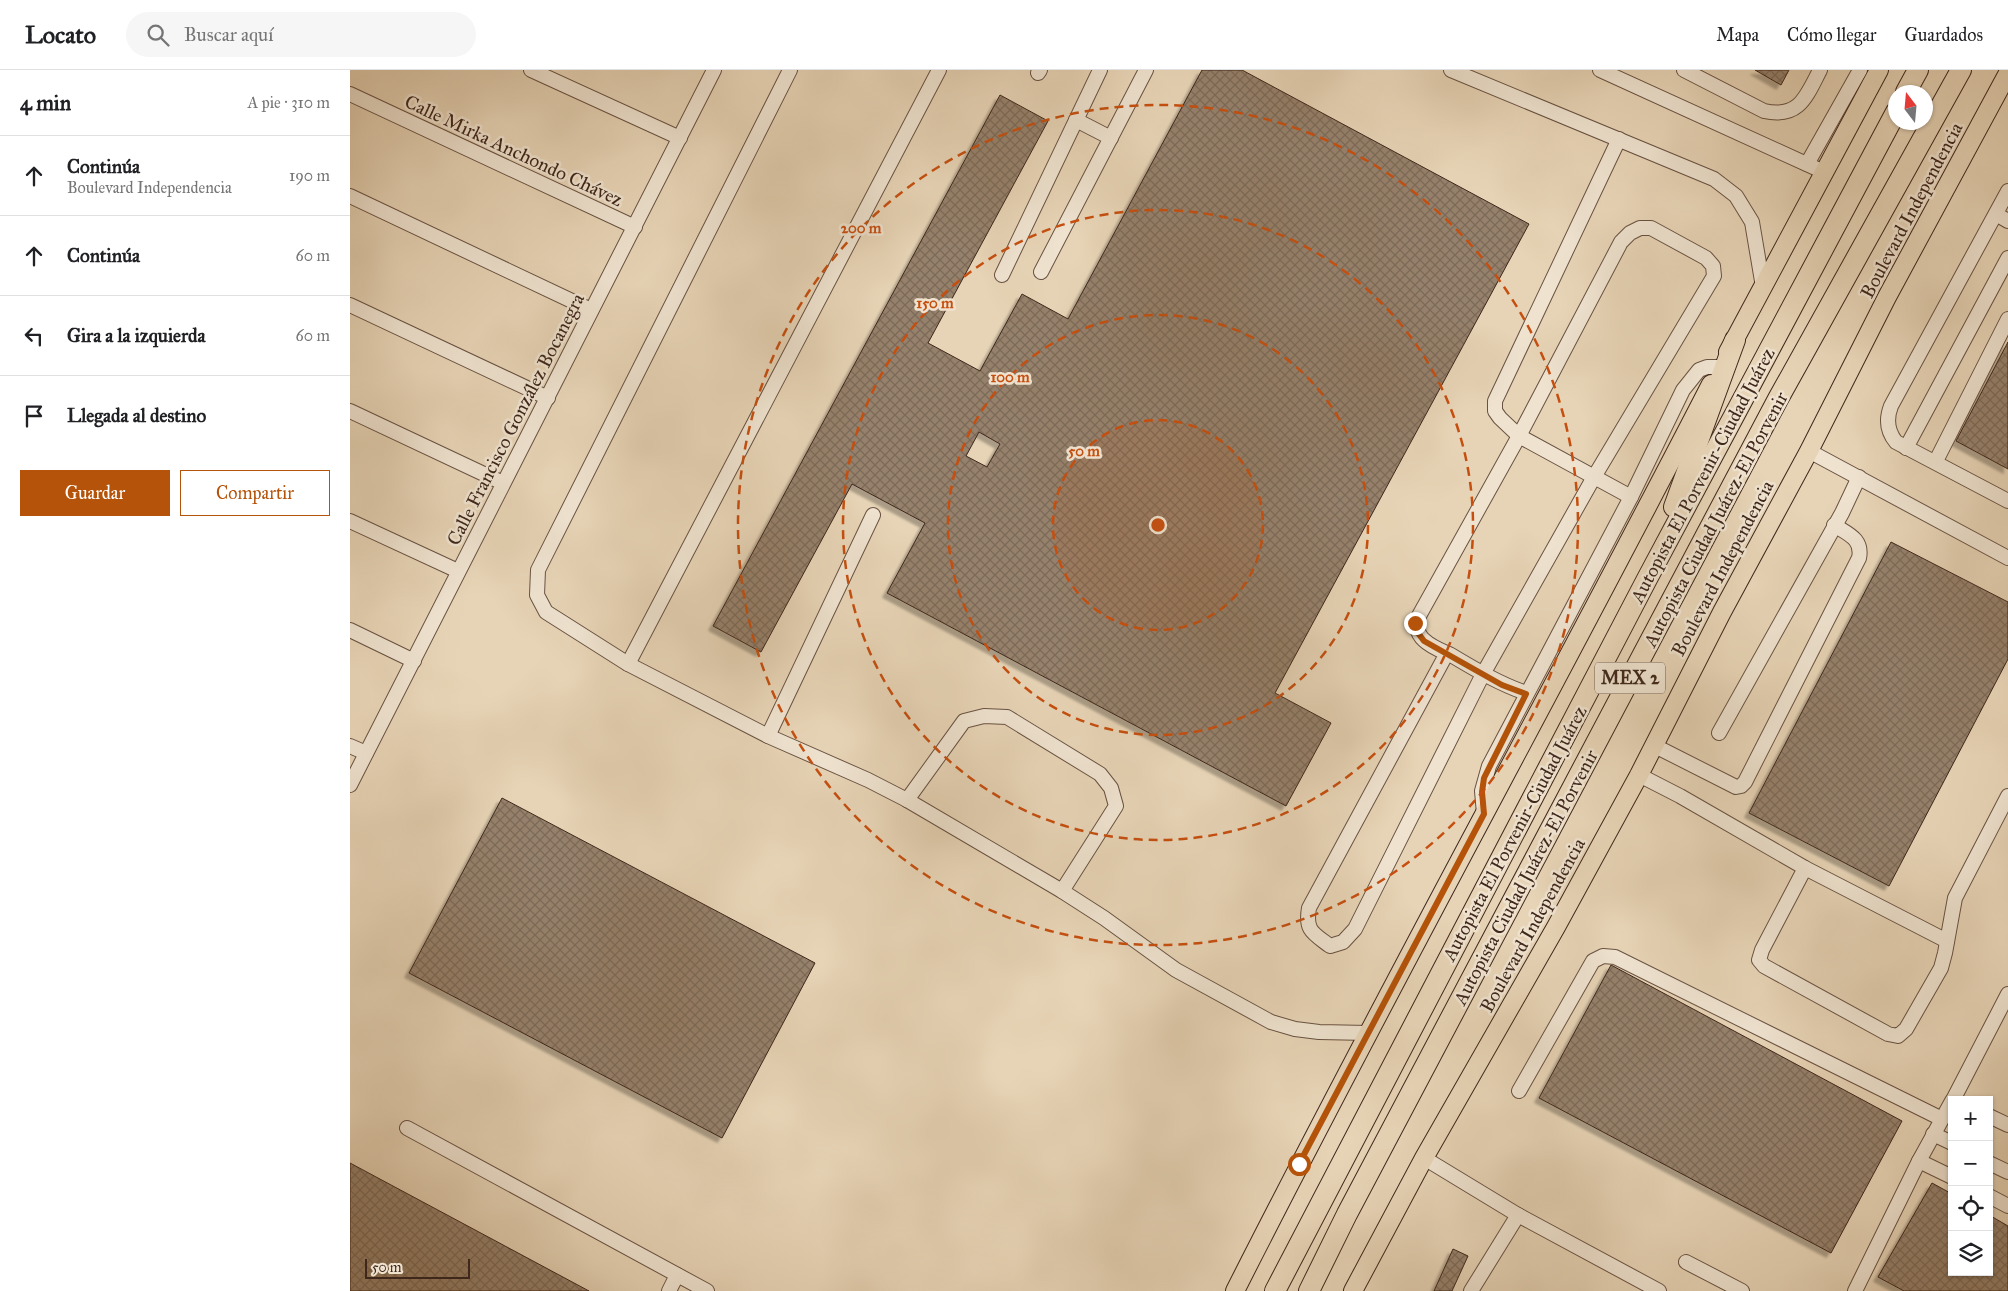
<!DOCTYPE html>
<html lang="es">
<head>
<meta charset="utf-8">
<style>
	:root { --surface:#fff; --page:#f6f6f6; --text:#202124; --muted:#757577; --line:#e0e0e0; --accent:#b45309 }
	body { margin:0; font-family:"IM FELL Great Primer",serif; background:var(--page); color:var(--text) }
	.controls { position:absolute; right:15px; bottom:15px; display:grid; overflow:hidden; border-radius:0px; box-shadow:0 1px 4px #0004 }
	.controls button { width:45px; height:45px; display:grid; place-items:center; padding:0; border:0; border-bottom:1px solid var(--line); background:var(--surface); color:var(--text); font:25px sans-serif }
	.compass { position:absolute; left:1538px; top:15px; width:45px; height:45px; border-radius:50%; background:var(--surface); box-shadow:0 1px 4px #0004; rotate:344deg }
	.scale { position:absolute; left:15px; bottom:12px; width:105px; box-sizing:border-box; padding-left:5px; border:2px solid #3f271b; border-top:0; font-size:14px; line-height:18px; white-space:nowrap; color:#3f271b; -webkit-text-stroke:4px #efe3d0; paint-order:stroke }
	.stop { position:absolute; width:15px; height:15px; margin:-11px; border:4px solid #b45309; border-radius:50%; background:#fff }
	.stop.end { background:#b45309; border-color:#fff; box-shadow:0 1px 5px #0008 }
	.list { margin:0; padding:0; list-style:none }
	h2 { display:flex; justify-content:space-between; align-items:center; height:65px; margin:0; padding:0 20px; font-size:21px }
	h2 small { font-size:16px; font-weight:400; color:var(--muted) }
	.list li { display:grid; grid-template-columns:32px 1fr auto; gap:15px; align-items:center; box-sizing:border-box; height:80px; padding:0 20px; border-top:1px solid var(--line) }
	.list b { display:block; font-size:19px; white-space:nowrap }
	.list p { margin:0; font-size:16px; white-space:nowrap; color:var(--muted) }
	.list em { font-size:16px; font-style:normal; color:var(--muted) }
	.actions { display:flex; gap:10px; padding:15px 20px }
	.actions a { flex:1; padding:11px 0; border:1px solid var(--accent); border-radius:0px; text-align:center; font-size:18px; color:var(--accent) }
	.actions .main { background:var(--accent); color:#fff }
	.icon { flex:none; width:28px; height:28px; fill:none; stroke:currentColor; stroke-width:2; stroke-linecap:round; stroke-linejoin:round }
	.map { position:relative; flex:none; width:1658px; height:1221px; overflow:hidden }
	header { display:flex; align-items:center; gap:30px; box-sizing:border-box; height:70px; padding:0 25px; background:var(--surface); border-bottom:1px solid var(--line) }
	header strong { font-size:24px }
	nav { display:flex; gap:28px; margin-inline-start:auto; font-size:18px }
	.search { width:350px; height:45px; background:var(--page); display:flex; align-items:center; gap:12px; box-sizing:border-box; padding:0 18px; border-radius:28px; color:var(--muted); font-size:19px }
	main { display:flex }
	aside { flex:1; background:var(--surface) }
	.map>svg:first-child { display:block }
</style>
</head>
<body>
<header>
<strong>Locato</strong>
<div class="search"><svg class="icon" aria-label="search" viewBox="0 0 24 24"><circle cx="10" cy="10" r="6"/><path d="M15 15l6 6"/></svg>Buscar aquí</div>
<nav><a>Mapa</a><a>Cómo llegar</a><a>Guardados</a></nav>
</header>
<main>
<aside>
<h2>4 min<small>A pie · 310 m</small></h2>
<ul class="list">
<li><svg class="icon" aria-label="ahead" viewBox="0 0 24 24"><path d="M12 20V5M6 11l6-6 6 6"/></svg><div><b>Continúa</b><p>Boulevard Independencia</p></div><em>190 m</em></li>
<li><svg class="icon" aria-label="ahead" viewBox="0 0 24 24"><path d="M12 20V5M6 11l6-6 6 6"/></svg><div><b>Continúa</b></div><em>60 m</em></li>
<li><svg class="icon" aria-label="left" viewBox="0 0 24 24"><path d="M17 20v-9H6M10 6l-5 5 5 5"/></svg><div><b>Gira a la izquierda</b></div><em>60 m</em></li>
<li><svg class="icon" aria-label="arrive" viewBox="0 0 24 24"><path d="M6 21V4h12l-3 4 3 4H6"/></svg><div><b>Llegada al destino</b></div></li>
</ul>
<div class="actions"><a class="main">Guardar</a><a>Compartir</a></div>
</aside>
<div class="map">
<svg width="1658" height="1221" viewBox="0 0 1658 1221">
	<defs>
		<pattern id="building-cross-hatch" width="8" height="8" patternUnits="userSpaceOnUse" patternTransform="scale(1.25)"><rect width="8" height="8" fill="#96816c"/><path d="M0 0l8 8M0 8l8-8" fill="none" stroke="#7c6a58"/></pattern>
		<filter id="shadow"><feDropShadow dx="-4.5" dy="4.5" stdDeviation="1" flood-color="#0004"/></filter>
	</defs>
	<rect width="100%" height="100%" fill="#e7d4b6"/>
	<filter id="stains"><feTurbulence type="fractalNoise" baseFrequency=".004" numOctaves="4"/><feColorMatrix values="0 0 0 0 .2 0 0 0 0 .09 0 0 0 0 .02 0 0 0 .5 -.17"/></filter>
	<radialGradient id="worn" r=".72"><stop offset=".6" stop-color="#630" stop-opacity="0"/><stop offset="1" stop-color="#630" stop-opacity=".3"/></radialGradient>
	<g fill="url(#building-cross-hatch)" stroke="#3f271b" fill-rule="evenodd" filter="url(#shadow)">
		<path d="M 852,0 L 892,0 L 1179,154 L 925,623 L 981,653 L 936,736 L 537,523 L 575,453 L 502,414 L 411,582 L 363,556 L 650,25 L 698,51 L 578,273 L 630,301 L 672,224 L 718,249 ZM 629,362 L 650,374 L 637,397 L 616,386 Z"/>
		<path d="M 1405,0 L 1439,0 L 1431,15 Z"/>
		<path d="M 1658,272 L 1658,399 L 1606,371 Z"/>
		<path d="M 1541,472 L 1658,532 L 1658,589 L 1539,816 L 1399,743 Z"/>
		<path d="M 152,728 L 465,893 L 372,1068 L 59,903 Z"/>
		<path d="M 1261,895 L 1552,1051 L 1481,1183 L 1189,1028 Z"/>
		<path d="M 0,1093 L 239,1221 L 0,1221 Z"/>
		<path d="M 1582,1113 L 1602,1124 L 1602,1202 L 1639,1202 L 1639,1145 L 1658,1156 L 1658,1221 L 1554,1221 L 1528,1207 Z"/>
		<path d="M 1103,1179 L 1118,1186 L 1102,1221 L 1084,1221 Z"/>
	</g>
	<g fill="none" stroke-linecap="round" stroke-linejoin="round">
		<g stroke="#695242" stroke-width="16">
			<g id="minor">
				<path d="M 181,0 L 330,68"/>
				<path d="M 440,0 L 188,500 L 187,525 L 196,542 L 278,594 L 418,666 L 518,710 L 557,730 L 712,821 L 754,848 L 826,900 L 921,952 L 945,959 L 969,962 L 1018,963"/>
				<path d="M 1101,0 L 1364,109 L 1386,126 L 1402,152 L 1413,217"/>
				<path d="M 1250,0 L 1474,102"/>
				<path d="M 1334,0 L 1414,41 C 1449,49 1456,27 1470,0"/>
				<path d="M 688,3 L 690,0"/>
				<path d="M 0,24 L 285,157"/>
				<path d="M 726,50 L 761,68"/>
				<path d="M 1269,69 L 1145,331 L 1145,341 L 1150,348 L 1169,366 L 1281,427"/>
				<path d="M 1457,94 L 1510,0"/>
				<path d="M 1658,121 L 1541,336 C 1536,349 1537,361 1546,372 L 1658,431"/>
				<path d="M 0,126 L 241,240"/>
				<path d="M 1646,144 L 1658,151"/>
				<path d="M 691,202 L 796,0"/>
				<path d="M 652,205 L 750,0"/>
				<path d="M 0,235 L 198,328"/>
				<path d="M 0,341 L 153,413"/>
				<path d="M 1556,378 L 1658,188"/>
				<path d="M 1459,381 L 1658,488"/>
				<path d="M 1586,391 L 1658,249"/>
				<path d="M 0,451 L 108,501"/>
				<path d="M 0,560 L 64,591"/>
				<path d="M 1097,583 L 959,838 C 955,861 963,863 980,876 L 993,872 L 1005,859 L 1133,604 L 1244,407 L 1364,206 L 1363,196 L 1356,188 L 1301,158 L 1290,158 L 1280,163 L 1271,172 L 1169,366 L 1065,553 C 1067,560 1069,566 1074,570 C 1081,577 1092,581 1101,585 C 1126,600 1150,614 1176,623"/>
				<path d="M 278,594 L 589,0"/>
				<path d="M 1369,663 L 1492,443 L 1509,407"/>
				<path d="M 418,666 L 523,445"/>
				<path d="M 1303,675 L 1386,717 L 1391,716 L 1395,712 L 1509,488 C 1513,469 1498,464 1484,455"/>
				<path d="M 0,676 L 16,683"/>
				<path d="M 1289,705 L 1330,726 L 1455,798 L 1597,871"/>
				<path d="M 0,715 L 364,0"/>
				<path d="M 557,730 L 614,651 L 634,646 L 657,647 L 750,704 L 761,718 L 766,736 L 712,821"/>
				<path d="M 1134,744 L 1132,721 L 1139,696 L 1281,427 L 1333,320 L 1349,300 L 1357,297 L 1370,297"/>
				<path d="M 1455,798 L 1412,880 L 1409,890 L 1414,896 L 1538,964 L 1548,966 L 1556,959 L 1591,898 L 1595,883 L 1605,828 L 1658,726"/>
				<path d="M 1169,1021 L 1243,891 L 1253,886 L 1265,887 L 1592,1049"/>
				<path d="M 1603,1030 L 1658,924"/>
				<path d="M 1639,1046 L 1658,1055"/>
				<path d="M 57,1058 L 357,1221"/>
				<path d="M 1583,1064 L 1602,1073"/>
				<path d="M 1074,1088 L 1168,1145 L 1309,1221"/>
				<path d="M 1569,1091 L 1602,1107"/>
				<path d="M 1639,1093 L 1658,1102"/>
				<path d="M 1639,1126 L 1658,1136"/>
				<path d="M 1336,1192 L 1392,1221"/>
				<path d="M 319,1221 L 327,1205"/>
				<path d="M 1121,1221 L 1168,1145"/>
				<path d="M 1505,1221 L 1569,1091 L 1602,1031"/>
			</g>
		</g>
		<g stroke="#3f271b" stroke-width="20">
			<g id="major">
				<path d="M 1378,282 L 1529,0"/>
				<path d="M 885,1221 C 1039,916 1205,617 1361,314"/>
				<path d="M 1003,1221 L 1074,1088 L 1206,857 L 1289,705 L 1372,542 L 1459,381 L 1537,227 L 1658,3"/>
			</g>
		</g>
		<g stroke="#3f271b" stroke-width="22">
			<g id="highway">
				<path d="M 1556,22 L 1568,0"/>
				<path d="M 1324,437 L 1385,270"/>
				<path d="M 925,1221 L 1297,509 L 1546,42"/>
				<path d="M 959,1221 L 997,1144 L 1428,329 L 1611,0"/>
			</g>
		</g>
		<use href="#minor" stroke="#efe3d0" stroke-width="14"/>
		<use href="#major" stroke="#e7d4b6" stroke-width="18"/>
		<use href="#highway" stroke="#e7d4b6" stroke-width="20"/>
	</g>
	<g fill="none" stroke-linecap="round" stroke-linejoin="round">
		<path stroke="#b45309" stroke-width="6" d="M 949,1094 L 1134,744 L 1132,722 L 1134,708 L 1176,624 L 1152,615 L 1074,571 L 1068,563 L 1065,553"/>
	</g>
	<circle cx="808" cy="455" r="105" fill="#c64f0f" fill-opacity=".12"/>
	<g fill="none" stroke="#c64f0f" stroke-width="2.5" stroke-dasharray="9 6">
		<circle cx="808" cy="455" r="105"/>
		<circle cx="808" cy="455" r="210"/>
		<circle cx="808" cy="455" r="315"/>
		<circle cx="808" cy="455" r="420"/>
	</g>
	<g text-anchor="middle" stroke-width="5" stroke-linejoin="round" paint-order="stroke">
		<rect fill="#efe3d0" stroke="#745f51" stroke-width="1" x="1245" y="592.5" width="70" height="31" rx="4"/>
		<g font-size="18" font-weight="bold" fill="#3f271b">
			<text x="1280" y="614">MEX 2</text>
		</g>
		<g font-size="19" fill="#3f271b" stroke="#efe3d0">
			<text transform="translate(164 80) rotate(25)" y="7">Calle Mirka Anchondo Chávez</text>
			<text transform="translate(1561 140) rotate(-62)" y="7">Boulevard Independencia</text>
			<text transform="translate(165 349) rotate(-63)" y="7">Calle Francisco González Bocanegra</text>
			<text transform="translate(1352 405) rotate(-62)" y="7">Autopista El Porvenir-Ciudad Juárez</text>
			<text transform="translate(1365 449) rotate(-62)" y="7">Autopista Ciudad Juárez-El Porvenir</text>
			<text transform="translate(1372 498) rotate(-62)" y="7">Boulevard Independencia</text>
			<text transform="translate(1164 763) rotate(-62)" y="7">Autopista El Porvenir-Ciudad Juárez</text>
			<text transform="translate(1175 807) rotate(-62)" y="7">Autopista Ciudad Juárez-El Porvenir</text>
			<text transform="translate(1182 855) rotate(-61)" y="7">Boulevard Independencia</text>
		</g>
	</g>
	<circle cx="808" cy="455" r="8" fill="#c64f0f" stroke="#efe3d0" stroke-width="2.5"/>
	<g font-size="15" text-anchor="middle" font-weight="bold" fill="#c64f0f" stroke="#efe3d0" stroke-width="5" stroke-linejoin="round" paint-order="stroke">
		<text x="511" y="163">200 m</text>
		<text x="585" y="238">150 m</text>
		<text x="660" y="312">100 m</text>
		<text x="734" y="386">50 m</text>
	</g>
	<rect width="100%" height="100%" filter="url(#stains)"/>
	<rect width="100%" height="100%" fill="url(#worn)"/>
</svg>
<div class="controls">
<button>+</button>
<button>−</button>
<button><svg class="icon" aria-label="locate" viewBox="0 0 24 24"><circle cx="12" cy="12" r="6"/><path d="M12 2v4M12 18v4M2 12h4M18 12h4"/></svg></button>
<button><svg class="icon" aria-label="layers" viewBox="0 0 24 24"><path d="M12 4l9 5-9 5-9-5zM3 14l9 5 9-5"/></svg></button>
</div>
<svg class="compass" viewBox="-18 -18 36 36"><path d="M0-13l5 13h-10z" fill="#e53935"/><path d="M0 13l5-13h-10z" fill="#757577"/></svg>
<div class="scale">50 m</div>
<div class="stop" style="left:949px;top:1094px"></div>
<div class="stop end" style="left:1065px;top:553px"></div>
</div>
</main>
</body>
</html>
